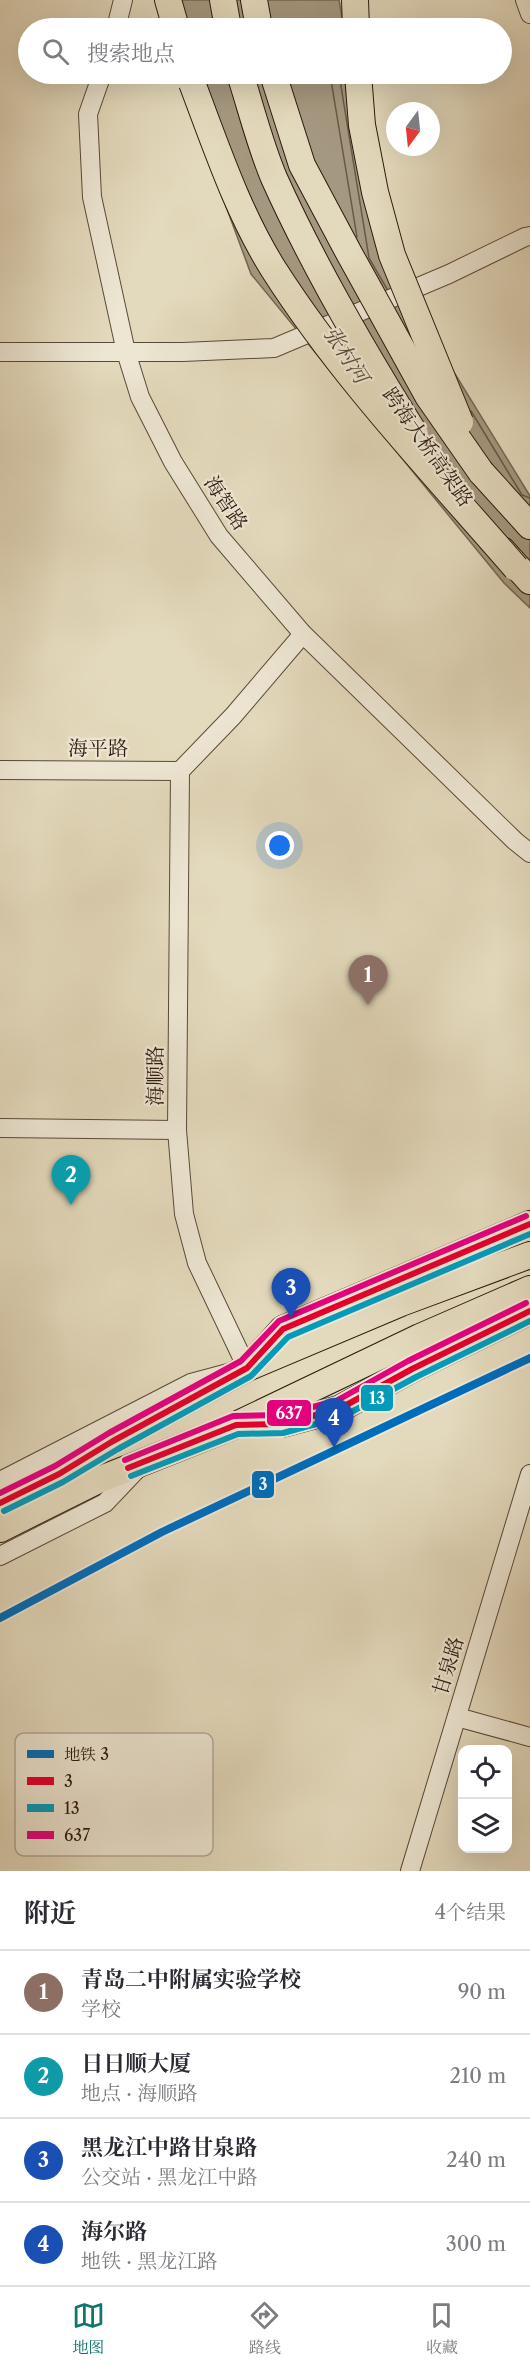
<!DOCTYPE html>
<html lang="zh">
<head>
<meta charset="utf-8">
<style>
	:root { --surface:#fff; --page:#f7f7f7; --text:#2b2b33; --muted:#7c7c81; --line:#e1e1e2; --accent:#0f766e }
	body { margin:0; font-family:"Libre Caslon Text","Noto Serif SC",serif; background:var(--page); color:var(--text) }
	.controls { position:absolute; right:18px; bottom:18px; display:grid; overflow:hidden; border-radius:12px; box-shadow:0 6px 24px #0002 }
	.controls button { width:54px; height:54px; display:grid; place-items:center; padding:0; border:0; border-bottom:2px solid var(--line); background:var(--surface); color:var(--text); font:30px sans-serif }
	.compass { position:absolute; left:386px; top:102px; width:54px; height:54px; border-radius:50%; background:var(--surface); box-shadow:0 6px 24px #0002; rotate:195deg }
	.you { position:absolute; left:280px; top:846px; width:21px; height:21px; margin:-15px; border:4px solid #fff; border-radius:50%; background:#1a73e8; box-shadow:0 0 0 9px #1a73e833 }
	.badge { display:grid; place-items:center; width:39px; height:39px; border-radius:50%; background:var(--accent); color:#fff; font-size:20px; font-weight:700 }
	.pin { position:absolute; translate:-50% -50px; filter:drop-shadow(0 2px 3px #0008) }
	.pin::after { content:''; position:absolute; top:32px; width:21px; height:18px; background:inherit; clip-path:polygon(0 0,100% 0,50% 100%) }
	.list { margin:0; padding:0; list-style:none }
	h2 { display:flex; justify-content:space-between; align-items:center; height:78px; margin:0; padding:0 24px; font-size:26px }
	h2 small { font-size:20px; font-weight:400; color:var(--muted) }
	.list li { display:grid; grid-template-columns:39px 1fr auto; gap:18px; align-items:center; box-sizing:border-box; height:84px; padding:0 24px; border-top:2px solid var(--line) }
	.list b { display:block; font-size:22px; white-space:nowrap }
	.list p { margin:0; font-size:20px; white-space:nowrap; color:var(--muted) }
	.list em { font-size:20px; font-style:normal; color:var(--muted) }
	.icon { flex:none; width:33px; height:33px; fill:none; stroke:currentColor; stroke-width:2; stroke-linecap:round; stroke-linejoin:round }
	.map { position:relative; flex:none; width:530px; height:1871px; overflow:hidden }
	.search { position:absolute; background:var(--surface); box-shadow:0 6px 24px #0002; left:18px; right:18px; top:18px; height:66px; display:flex; align-items:center; gap:15px; box-sizing:border-box; padding:0 21px; border-radius:33px; color:var(--muted); font-size:22px }
	.sheet { height:414px; background:var(--surface) }
	nav { display:flex; justify-content:space-around; align-items:center; box-sizing:border-box; height:84px; border-top:2px solid var(--line); background:var(--surface); font-size:16px; color:var(--muted) }
	nav a { display:grid; justify-items:center; gap:3px }
	nav .on { color:var(--accent) }
	.map>svg:first-child { display:block }
</style>
</head>
<body>
<div class="map">
<svg width="530" height="1871" viewBox="0 0 530 1871">
	<rect width="100%" height="100%" fill="#e3d9bc"/>
	<filter id="stains"><feTurbulence type="fractalNoise" baseFrequency=".00333" numOctaves="4"/><feColorMatrix values="0 0 0 0 .2 0 0 0 0 .09 0 0 0 0 .02 0 0 0 .5 -.17"/></filter>
	<radialGradient id="worn" r=".72"><stop offset=".6" stop-color="#630" stop-opacity="0"/><stop offset="1" stop-color="#630" stop-opacity=".3"/></radialGradient>
	<g fill="#a59880" stroke="#756552" stroke-width="1.5">
		<path d="M 166,0 L 339,0 L 344,28 L 163,28 Z"/>
		<path d="M 177,74 L 352,74 L 382,255 L 530,496 L 530,608 L 504,583 L 251,274 Z"/>
	</g>
	<g fill="none" stroke-linecap="round" stroke-linejoin="round">
		<g stroke="#685846" stroke-width="1.5">
			<path d="M 330,74 L 357,237"/>
			<path d="M 339,74 L 369,258 L 387,289"/>
			<path d="M 471,411 L 522,495 L 530,498"/>
		</g>
		<g stroke="#5a4939" stroke-width="20">
			<g id="minor">
				<path d="M 525,0 L 530,14"/>
				<path d="M 116,28 L 123,0"/>
				<path d="M 102,74 L 88,114 L 92,197 L 126,352 L 140,397 L 173,462 L 219,536 L 303,634 L 515,841 L 530,853"/>
				<path d="M 0,352 L 183,352 L 274,348 L 449,274 L 525,237 L 530,236"/>
				<path d="M 0,770 L 180,771 L 233,716 L 303,634"/>
				<path d="M 0,1128 L 177,1130"/>
				<path d="M 0,1481 L 191,1383 L 247,1368 L 197,1263 L 184,1214 L 177,1130 L 180,771"/>
				<path d="M 0,1556 L 105,1503 L 141,1465"/>
				<path d="M 457,1717 L 530,1737"/>
				<path d="M 410,1871 L 530,1474"/>
			</g>
		</g>
		<g stroke="#2c190d" stroke-width="28">
			<g id="highway">
				<path d="M 168,0 L 176,28"/>
				<path d="M 223,0 L 228,28"/>
				<path d="M 254,0 L 259,28"/>
				<path d="M 355,0 L 356,28"/>
				<path d="M 481,472 L 530,526"/>
				<path d="M 502,550 L 530,581"/>
				<path d="M 254,1361 L 283,1329 L 530,1224"/>
				<path d="M 245,1424 L 282,1424 L 339,1409 L 412,1369 L 530,1311"/>
				<path d="M 0,1503 L 59,1474 L 113,1441 L 247,1368 L 401,1303 L 530,1255"/>
				<path d="M 0,1529 L 96,1481 L 236,1425 L 420,1337 L 530,1289"/>
			</g>
		</g>
		<use href="#minor" stroke="#ede6d3" stroke-width="18"/>
		<use href="#highway" stroke="#e3d9bc" stroke-width="26"/>
		<g stroke="#2c190d" stroke-width="28" stroke-linecap="butt">
			<g id="highway-bridge">
				<path d="M 240,74 C 251,108 260,145 274,178 C 314,267 363,351 415,434"/>
				<path d="M 273,74 L 302,165 L 350,255 L 428,396 L 481,472"/>
				<path d="M 358,74 L 362,125 L 375,192 L 392,255 L 460,422"/>
				<path d="M 192,83 C 216,146 238,213 274,270 C 343,378 432,471 516,568"/>
			</g>
		</g>
		<use href="#highway-bridge" stroke="#e3d9bc" stroke-width="26"/>
		<g stroke="#ede6d3" stroke-width="10">
			<g id="bus-1">
				<path d="M 128,1468 L 236,1425 L 282,1424 L 339,1409 L 412,1369 L 530,1311"/>
				<path d="M 0,1503 L 59,1474 L 113,1441 L 247,1368 L 283,1329 L 530,1224"/>
			</g>
		</g>
		<g stroke="#ede6d3" stroke-width="10">
			<g id="bus-2">
				<path d="M 131,1476 L 238,1434 L 283,1433 L 342,1417 L 416,1377 L 530,1321"/>
				<path d="M 4,1511 L 63,1482 L 118,1449 L 251,1376 L 288,1337 L 530,1234"/>
			</g>
		</g>
		<g stroke="#ede6d3" stroke-width="10">
			<g id="bus-3">
				<path d="M 125,1460 L 233,1416 L 281,1415 L 336,1401 L 408,1361 L 526,1303"/>
				<path d="M 0,1493 L 55,1466 L 109,1433 L 241,1361 L 279,1321 L 526,1216"/>
			</g>
		</g>
		<use href="#bus-1" stroke="#e4002b" stroke-width="6"/>
		<use href="#bus-2" stroke="#049bbb" stroke-width="6"/>
		<use href="#bus-3" stroke="#e5007d" stroke-width="6"/>
		<g stroke="#ede6d3" stroke-width="12">
			<path id="metro-1" d="M 0,1618 L 162,1532 L 530,1358"/>
		</g>
		<use href="#metro-1" stroke="#006dbb" stroke-width="8"/>
	</g>
	<g text-anchor="middle" stroke-width="4.5" stroke-linejoin="round" paint-order="stroke">
		<g font-size="20" fill="#2c190d" stroke="#ede6d3">
			<text transform="translate(428 447) rotate(55)" y="7">跨海大桥高架路</text>
			<text transform="translate(226 503) rotate(56)" y="7">海智路</text>
			<text x="98" y="755">海平路</text>
			<text transform="translate(155 1076) rotate(-90)" y="7">海顺路</text>
			<text transform="translate(448 1666) rotate(-73)" y="7">甘泉路</text>
		</g>
		<g font-size="21" font-style="italic" fill="#5c4c3b" stroke="#ede6d3">
			<text transform="translate(346 355) rotate(57)" y="7">张村河</text>
		</g>
	</g>
	<rect x="15" y="1733" width="198" height="123" rx="9" fill="#ede6d3" stroke="#b3a898" stroke-width="1.5"/>
	<rect x="27" y="1750" width="27" height="8" fill="#006dbb"/>
	<rect x="27" y="1777" width="27" height="8" fill="#e4002b"/>
	<rect x="27" y="1804" width="27" height="8" fill="#049bbb"/>
	<rect x="27" y="1831" width="27" height="8" fill="#e5007d"/>
	<g font-size="16" fill="#2c190d">
		<text x="64" y="1760">地铁 3</text>
		<text x="64" y="1787">3</text>
		<text x="64" y="1814">13</text>
		<text x="64" y="1841">637</text>
	</g>
	<g stroke="#ede6d3" stroke-width="2">
		<rect x="360" y="1384" width="34" height="28" rx="6" fill="#049bbb"/>
		<rect x="266" y="1399" width="46" height="28" rx="6" fill="#e5007d"/>
		<rect x="251" y="1470" width="24" height="29" rx="6" fill="#006dbb"/>
	</g>
	<g font-size="16" text-anchor="middle" font-weight="bold" fill="#fff">
		<text x="377" y="1404">13</text>
		<text x="289" y="1419">637</text>
		<text x="263" y="1490">3</text>
	</g>
	<rect width="100%" height="100%" filter="url(#stains)"/>
	<rect width="100%" height="100%" fill="url(#worn)"/>
</svg>
<div class="controls">
<button><svg class="icon" aria-label="locate" viewBox="0 0 24 24"><circle cx="12" cy="12" r="6"/><path d="M12 2v4M12 18v4M2 12h4M18 12h4"/></svg></button>
<button><svg class="icon" aria-label="layers" viewBox="0 0 24 24"><path d="M12 4l9 5-9 5-9-5zM3 14l9 5 9-5"/></svg></button>
</div>
<svg class="compass" viewBox="-18 -18 36 36"><path d="M0-13l5 13h-10z" fill="#e53935"/><path d="M0 13l5-13h-10z" fill="#7c7c81"/></svg>
<div class="you"></div>
<div class="pin badge" style="left:368px;top:1005px;background:#8d6e63">1</div>
<div class="pin badge" style="left:71px;top:1205px;background:#0f9aa8">2</div>
<div class="pin badge" style="left:291px;top:1318px;background:#1a4fb4">3</div>
<div class="pin badge" style="left:334px;top:1448px;background:#1a4fb4">4</div>
<div class="search"><svg class="icon" aria-label="search" viewBox="0 0 24 24"><circle cx="10" cy="10" r="6"/><path d="M15 15l6 6"/></svg>搜索地点</div>
</div>
<section class="sheet">
<h2>附近<small>4个结果</small></h2>
<ul class="list">
<li><span class="badge" style="background:#8d6e63">1</span><div><b>青岛二中附属实验学校</b><p>学校</p></div><em>90 m</em></li>
<li><span class="badge" style="background:#0f9aa8">2</span><div><b>日日顺大厦</b><p>地点 · 海顺路</p></div><em>210 m</em></li>
<li><span class="badge" style="background:#1a4fb4">3</span><div><b>黑龙江中路甘泉路</b><p>公交站 · 黑龙江中路</p></div><em>240 m</em></li>
<li><span class="badge" style="background:#1a4fb4">4</span><div><b>海尔路</b><p>地铁 · 黑龙江路</p></div><em>300 m</em></li>
</ul>
</section>
<nav>
<a class="on"><svg class="icon" aria-label="map" viewBox="0 0 24 24"><path d="M3 6l6-2 6 2 6-2v14l-6 2-6-2-6 2zM9 4v14M15 6v14"/></svg>地图</a>
<a><svg class="icon" aria-label="directions" viewBox="0 0 24 24"><path d="M12 3l9 9-9 9-9-9zM9 14v-3h6M13 9l2 2-2 2"/></svg>路线</a>
<a><svg class="icon" aria-label="saved" viewBox="0 0 24 24"><path d="M7 4h10v16l-5-4-5 4z"/></svg>收藏</a>
</nav>
</body>
</html>
